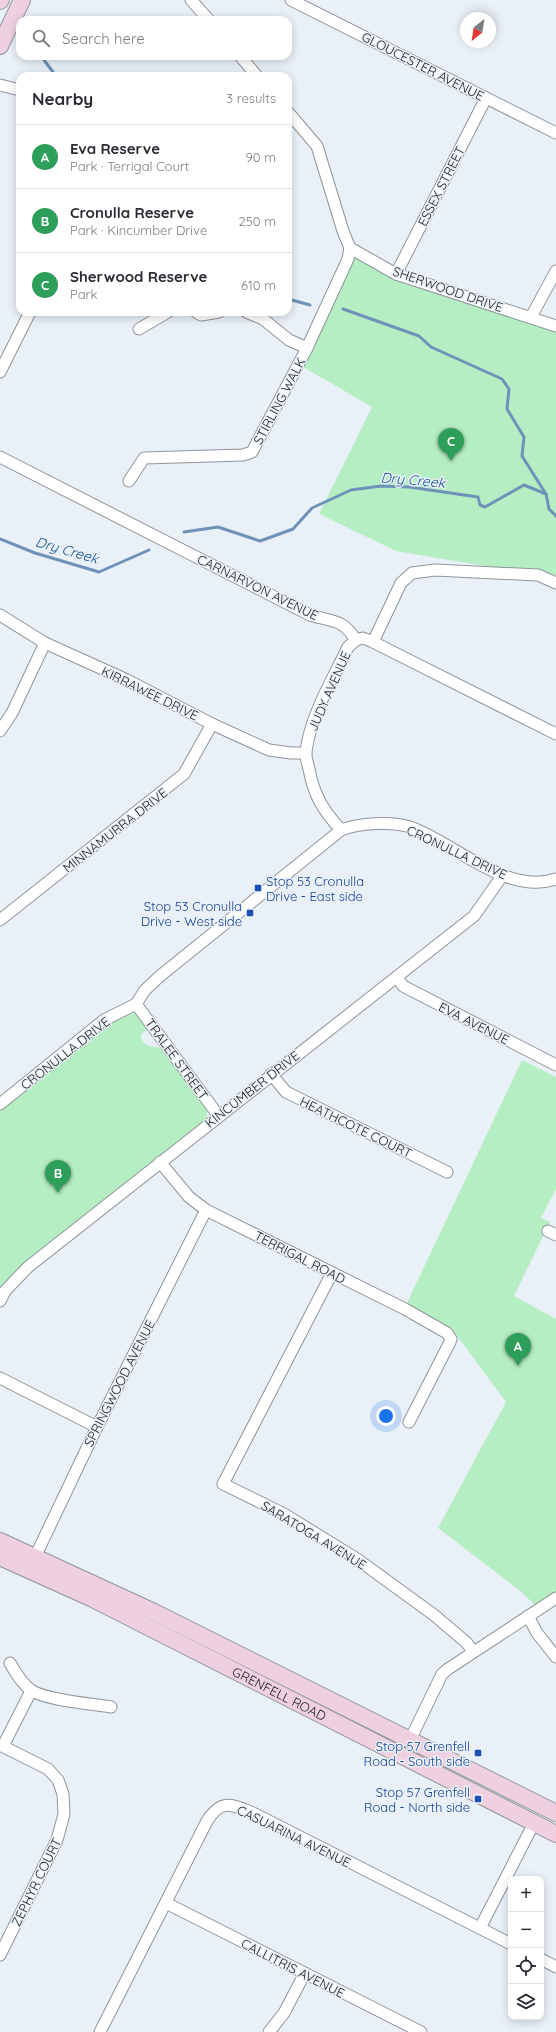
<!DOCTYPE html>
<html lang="en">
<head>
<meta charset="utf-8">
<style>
	:root { --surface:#fff; --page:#f7f7f7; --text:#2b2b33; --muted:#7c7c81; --line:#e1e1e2; --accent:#2563eb }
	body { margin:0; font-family:Quicksand,sans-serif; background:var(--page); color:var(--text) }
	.controls { position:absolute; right:12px; bottom:12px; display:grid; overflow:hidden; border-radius:8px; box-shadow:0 2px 10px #0003 }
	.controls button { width:36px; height:36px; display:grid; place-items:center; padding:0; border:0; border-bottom:1px solid var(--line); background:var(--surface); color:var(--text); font:20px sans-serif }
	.compass { position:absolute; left:460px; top:12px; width:36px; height:36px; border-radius:50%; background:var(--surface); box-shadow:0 2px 10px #0003; rotate:210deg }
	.you { position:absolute; left:386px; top:1416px; width:14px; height:14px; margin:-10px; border:3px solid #fff; border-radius:50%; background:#1a73e8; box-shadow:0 0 0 6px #1a73e833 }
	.badge { display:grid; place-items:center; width:26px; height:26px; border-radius:50%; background:var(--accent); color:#fff; font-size:13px; font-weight:700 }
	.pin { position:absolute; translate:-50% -33px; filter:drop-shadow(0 1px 2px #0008) }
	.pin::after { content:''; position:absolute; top:21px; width:14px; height:12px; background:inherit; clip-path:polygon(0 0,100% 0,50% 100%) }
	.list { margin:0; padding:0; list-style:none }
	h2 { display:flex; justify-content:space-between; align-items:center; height:52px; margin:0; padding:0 16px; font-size:17px }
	h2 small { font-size:13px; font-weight:400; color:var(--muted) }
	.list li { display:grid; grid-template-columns:26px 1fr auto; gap:12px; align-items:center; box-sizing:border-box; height:64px; padding:0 16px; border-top:1px solid var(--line) }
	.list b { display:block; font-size:15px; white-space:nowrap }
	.list p { margin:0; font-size:13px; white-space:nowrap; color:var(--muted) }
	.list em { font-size:13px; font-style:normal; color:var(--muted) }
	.icon { flex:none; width:22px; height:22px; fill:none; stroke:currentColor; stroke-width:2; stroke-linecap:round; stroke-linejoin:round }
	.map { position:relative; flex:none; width:556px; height:2032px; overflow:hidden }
	.search { position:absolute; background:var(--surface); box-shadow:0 2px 10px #0003; left:16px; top:16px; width:276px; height:44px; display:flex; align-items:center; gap:10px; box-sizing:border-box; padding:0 14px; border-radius:12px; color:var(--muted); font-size:15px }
	.panel { position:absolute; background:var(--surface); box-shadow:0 2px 10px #0003; left:16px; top:72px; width:276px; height:244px; border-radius:12px }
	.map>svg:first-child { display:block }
</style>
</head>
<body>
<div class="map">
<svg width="556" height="2032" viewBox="0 0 556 2032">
	<rect width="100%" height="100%" fill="#eaf0f7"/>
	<g fill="#b6eec3">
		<path d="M 350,248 L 396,274 L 556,328 L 556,583 L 538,575 L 396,551 L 319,514 L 372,407 L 298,364 Z"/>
		<path d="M 136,1012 L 148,1028 L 141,1035 C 142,1048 153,1046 163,1048 L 207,1109 L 207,1119 L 19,1268 L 0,1290 L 0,1110 L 111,1023 Z"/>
		<path d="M 522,1060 L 556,1077 L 556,1189 L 541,1218 L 550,1222 L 514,1296 L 556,1319 L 556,1592 L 535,1605 L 519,1590 L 438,1528 L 506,1402 L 452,1329 L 406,1305 Z"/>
	</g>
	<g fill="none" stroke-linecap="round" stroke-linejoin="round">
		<g stroke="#6e92b9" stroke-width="3">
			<path d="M 41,56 L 56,76"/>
			<path d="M 288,299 L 310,305"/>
			<path d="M 343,309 L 419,336 L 431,347 L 502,379 L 509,389 L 507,409 L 524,437 L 522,456 L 546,494"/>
			<path d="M 184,532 L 218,527 L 260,541 L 293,529 L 312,508 L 351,490 L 381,486 L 409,487 L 478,497 L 480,505 L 485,507 L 524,485 L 546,494 L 549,509 L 556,516"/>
			<path d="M 0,539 L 35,553 L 99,572 L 149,550"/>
		</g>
		<g stroke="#8f959b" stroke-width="13">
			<g id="street">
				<path d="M 191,0 L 209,20"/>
				<path d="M 291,0 L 556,133"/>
				<path d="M 240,56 L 257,76"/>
				<path d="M 0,85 L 20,90"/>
				<path d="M 288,112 L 317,146 L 343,231 L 350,248 L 396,274 L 556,326"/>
				<path d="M 396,274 L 486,98"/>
				<path d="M 196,312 L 201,315 L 219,312"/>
				<path d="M 246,312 L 263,319 L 289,340 L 307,348"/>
				<path d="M 531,317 L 556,271"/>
				<path d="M 139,329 L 168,312"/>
				<path d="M 0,372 L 30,312"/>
				<path d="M 0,457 L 310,615 C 332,622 342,618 356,640 L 363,638 L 373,642 L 556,734"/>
				<path d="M 129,481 L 144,458 L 243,455 L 252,452 L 307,348 L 348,259 L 350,248"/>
				<path d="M 0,615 L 45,643 L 127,680 L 212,724 L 269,750 L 291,753 L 306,753"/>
				<path d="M 373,642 L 401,583 L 412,573 L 435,570 L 538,575 L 556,583"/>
				<path d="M 0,731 L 12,713 L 45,643"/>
				<path d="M 341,830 C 323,810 314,796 309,769 C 308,764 305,757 306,751 C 311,714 333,679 348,647 L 356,640"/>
				<path d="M 0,920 L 184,774 L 212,724"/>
				<path d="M 397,977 L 403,986 L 556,1065"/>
				<path d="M 136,1004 L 218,1115"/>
				<path d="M 271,1074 L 286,1092 L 447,1172"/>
				<path d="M 0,1104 L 104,1020 L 136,1004 L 145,990 L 160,976 L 341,830 C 359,823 392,821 410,827 C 455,843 507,896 556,879"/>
				<path d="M 160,1162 L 189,1197 L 206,1210 L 405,1309 L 447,1333 L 451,1339 L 450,1342 L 409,1422"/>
				<path d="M 548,1231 L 556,1235"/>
				<path d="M 332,1273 L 223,1484 L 284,1514 L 357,1559 L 434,1615 L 467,1643 L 473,1652"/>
				<path d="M 0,1301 L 5,1291 L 28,1267 L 474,916 L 502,876"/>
				<path d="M 0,1378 L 97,1427"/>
				<path d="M 35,1557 L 97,1427 L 206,1210"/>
				<path d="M 528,1616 L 537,1633 L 556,1657"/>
				<path d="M 10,1663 C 15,1672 22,1684 31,1690 C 44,1700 93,1704 111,1707"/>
				<path d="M 410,1740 L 442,1674 L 448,1669 L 556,1598"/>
				<path d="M 0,1745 L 48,1769 L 58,1780 L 63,1794 L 64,1814 L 57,1840 L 0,1955"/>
				<path d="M 3,1746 L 31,1691"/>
				<path d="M 166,1903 L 421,2032"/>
				<path d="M 480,1928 L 534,1823"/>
				<path d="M 541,1959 L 556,1967"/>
				<path d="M 100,2032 L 207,1821 C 221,1799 230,1804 251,1812 L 511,1944"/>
				<path d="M 269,2032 L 284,2013 L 305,1973"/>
			</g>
		</g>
		<g stroke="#8f959b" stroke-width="18">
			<g id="secondary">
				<path d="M 0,1 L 1,0"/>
				<path d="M 0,46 L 22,0"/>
				<path d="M 0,1541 L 154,1612 L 556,1813"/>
				<path id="s1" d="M 0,1557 L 93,1599 L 556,1834"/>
			</g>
		</g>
		<use href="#street" stroke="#fff" stroke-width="11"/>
		<use href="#secondary" stroke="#eed0e1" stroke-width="16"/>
	</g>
	<g fill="#1a4fb4" stroke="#eaf0f7" stroke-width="1.5">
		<rect x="254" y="884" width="8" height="8" rx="2"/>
		<rect x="246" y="909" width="8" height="8" rx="2"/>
		<rect x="474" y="1749" width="8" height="8" rx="2"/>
		<rect x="474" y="1795" width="8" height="8" rx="2"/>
	</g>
	<g text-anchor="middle" stroke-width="3" stroke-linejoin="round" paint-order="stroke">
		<g font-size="13" fill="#222527" stroke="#eaf0f7">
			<text transform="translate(423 66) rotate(27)" y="5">GLOUCESTER AVENUE</text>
			<text transform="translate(441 186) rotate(-63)" y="5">ESSEX STREET</text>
			<text transform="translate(448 289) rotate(19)" y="5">SHERWOOD DRIVE</text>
			<text transform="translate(279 401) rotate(-62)" y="5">STIRLING WALK</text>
			<text transform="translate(258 587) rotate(26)" y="5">CARNARVON AVENUE</text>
			<text transform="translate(329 691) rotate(-66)" y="5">JUDY AVENUE</text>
			<text transform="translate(150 693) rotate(26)" y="5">KIRRAWEE DRIVE</text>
			<text transform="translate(115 830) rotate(-38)" y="5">MINNAMURRA DRIVE</text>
			<text transform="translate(457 852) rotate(25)" y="5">CRONULLA DRIVE</text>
			<text transform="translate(474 1023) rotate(27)" y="5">EVA AVENUE</text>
			<text transform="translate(65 1053) rotate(-38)" y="5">CRONULLA DRIVE</text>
			<text transform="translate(177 1059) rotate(54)" y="5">TRALEE STREET</text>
			<text transform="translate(252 1089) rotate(-38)" y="5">KINCUMBER DRIVE</text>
			<text transform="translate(356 1127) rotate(26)" y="5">HEATHCOTE COURT</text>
			<text transform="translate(300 1257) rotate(27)" y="5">TERRIGAL ROAD</text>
			<text transform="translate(119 1383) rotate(-63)" y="5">SPRINGWOOD AVENUE</text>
			<text transform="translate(314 1535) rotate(31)" y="5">SARATOGA AVENUE</text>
			<text dy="5" stroke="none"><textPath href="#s1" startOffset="311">GRENFELL ROAD</textPath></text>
			<text transform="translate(294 1836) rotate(26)" y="5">CASUARINA AVENUE</text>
			<text transform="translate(36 1882) rotate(-64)" y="5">ZEPHYR COURT</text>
			<text transform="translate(293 1968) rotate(27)" y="5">CALLITRIS AVENUE</text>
		</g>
		<g font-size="13" fill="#164399" stroke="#eaf0f7" text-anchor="end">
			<text x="266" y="886" text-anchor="start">Stop 53 Cronulla<tspan x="266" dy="15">Drive - East side</tspan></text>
			<text x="242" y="911">Stop 53 Cronulla<tspan x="242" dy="15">Drive - West side</tspan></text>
			<text x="470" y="1751">Stop 57 Grenfell<tspan x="470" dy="15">Road - South side</tspan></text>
			<text x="470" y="1797">Stop 57 Grenfell<tspan x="470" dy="15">Road - North side</tspan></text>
		</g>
		<g font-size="14" font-style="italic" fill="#115592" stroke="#eaf0f7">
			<text transform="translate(413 480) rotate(5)" y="5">Dry Creek</text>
			<text transform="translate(67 550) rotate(16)" y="5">Dry Creek</text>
		</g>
	</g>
</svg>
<div class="controls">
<button>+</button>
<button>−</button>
<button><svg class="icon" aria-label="locate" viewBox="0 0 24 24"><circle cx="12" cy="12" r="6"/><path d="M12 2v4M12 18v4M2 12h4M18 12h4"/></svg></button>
<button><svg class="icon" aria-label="layers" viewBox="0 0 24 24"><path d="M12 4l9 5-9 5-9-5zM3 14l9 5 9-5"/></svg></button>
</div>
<svg class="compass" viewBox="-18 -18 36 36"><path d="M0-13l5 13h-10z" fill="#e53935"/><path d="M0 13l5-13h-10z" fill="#7c7c81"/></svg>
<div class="you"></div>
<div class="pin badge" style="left:518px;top:1366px;background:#2e9e5b">A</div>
<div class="pin badge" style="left:58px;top:1193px;background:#2e9e5b">B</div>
<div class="pin badge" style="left:451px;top:461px;background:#2e9e5b">C</div>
<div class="search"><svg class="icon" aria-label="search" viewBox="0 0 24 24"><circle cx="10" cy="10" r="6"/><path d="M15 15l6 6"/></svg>Search here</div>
<section class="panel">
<h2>Nearby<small>3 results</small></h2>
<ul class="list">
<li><span class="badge" style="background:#2e9e5b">A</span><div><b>Eva Reserve</b><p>Park · Terrigal Court</p></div><em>90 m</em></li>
<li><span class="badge" style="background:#2e9e5b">B</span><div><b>Cronulla Reserve</b><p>Park · Kincumber Drive</p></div><em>250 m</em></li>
<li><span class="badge" style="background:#2e9e5b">C</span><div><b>Sherwood Reserve</b><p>Park</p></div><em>610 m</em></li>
</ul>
</section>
</div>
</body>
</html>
